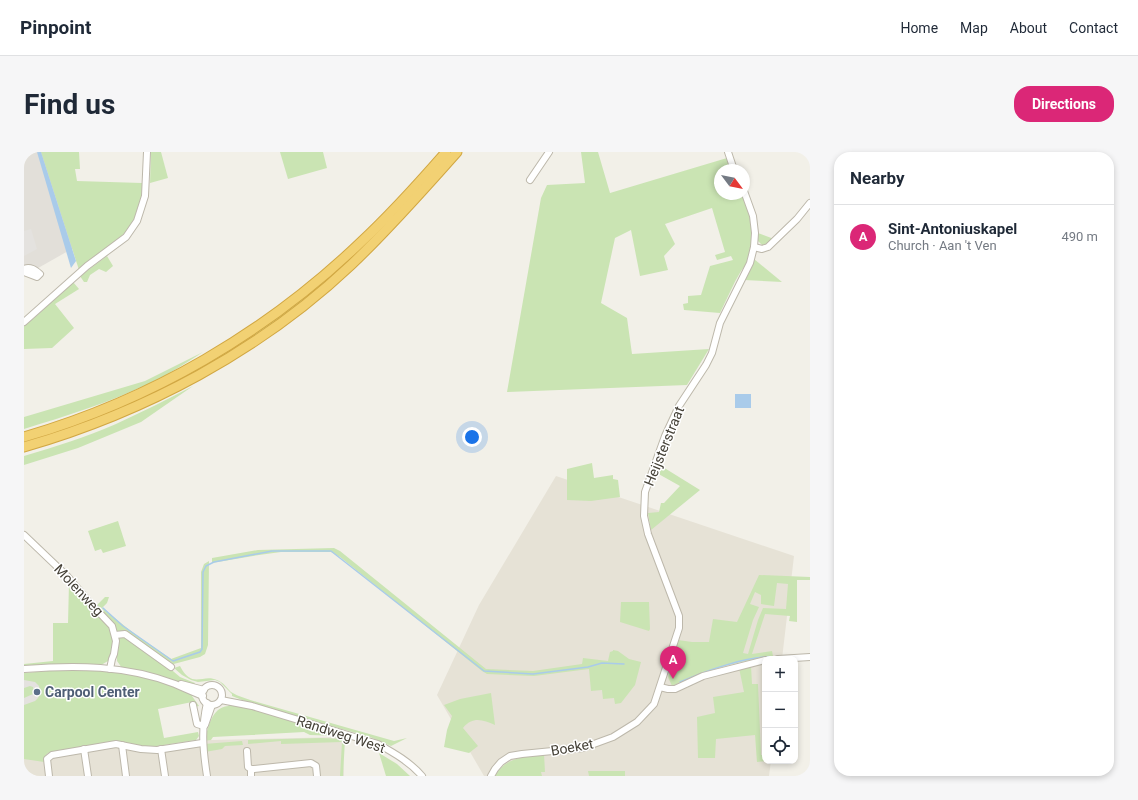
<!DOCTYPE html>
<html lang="en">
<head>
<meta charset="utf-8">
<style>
	:root { --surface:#fff; --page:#f6f6f7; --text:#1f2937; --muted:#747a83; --line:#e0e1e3; --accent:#db2777 }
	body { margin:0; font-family:Roboto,sans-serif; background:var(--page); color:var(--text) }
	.controls { position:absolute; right:12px; bottom:12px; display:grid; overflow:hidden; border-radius:8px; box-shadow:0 2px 6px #0003 }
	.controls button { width:36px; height:36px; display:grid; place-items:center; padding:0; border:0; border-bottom:1px solid var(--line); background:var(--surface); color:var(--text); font:20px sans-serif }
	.compass { position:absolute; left:690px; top:12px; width:36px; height:36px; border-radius:50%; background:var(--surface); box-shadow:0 2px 6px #0003; rotate:122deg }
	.you { position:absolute; left:448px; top:285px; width:14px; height:14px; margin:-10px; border:3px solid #fff; border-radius:50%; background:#1a73e8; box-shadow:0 0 0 6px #1a73e833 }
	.badge { display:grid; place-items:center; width:26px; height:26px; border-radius:50%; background:var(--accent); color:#fff; font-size:13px; font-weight:700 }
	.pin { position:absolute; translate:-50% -33px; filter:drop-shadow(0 1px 2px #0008) }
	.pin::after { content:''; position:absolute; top:21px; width:14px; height:12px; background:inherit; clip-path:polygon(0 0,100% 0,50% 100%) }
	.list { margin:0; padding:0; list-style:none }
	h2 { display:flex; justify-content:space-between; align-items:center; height:52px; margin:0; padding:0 16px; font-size:17px }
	h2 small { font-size:13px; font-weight:400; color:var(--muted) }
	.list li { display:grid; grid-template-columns:26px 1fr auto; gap:12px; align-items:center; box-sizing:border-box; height:64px; padding:0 16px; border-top:1px solid var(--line) }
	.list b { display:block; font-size:15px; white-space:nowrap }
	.list p { margin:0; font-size:13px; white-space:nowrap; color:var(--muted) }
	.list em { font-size:13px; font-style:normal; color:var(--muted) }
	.icon { flex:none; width:22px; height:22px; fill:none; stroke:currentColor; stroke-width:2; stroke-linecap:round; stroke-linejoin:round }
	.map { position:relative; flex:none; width:786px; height:624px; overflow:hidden; border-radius:16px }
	header { display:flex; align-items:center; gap:24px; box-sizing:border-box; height:56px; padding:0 20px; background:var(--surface); border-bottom:1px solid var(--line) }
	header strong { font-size:19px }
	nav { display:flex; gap:22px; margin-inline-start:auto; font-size:14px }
	.intro { display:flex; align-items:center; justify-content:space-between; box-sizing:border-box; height:96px; padding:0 24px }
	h1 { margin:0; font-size:28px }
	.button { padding:10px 18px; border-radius:16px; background:var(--accent); color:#fff; font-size:14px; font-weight:700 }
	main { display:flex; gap:24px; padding:0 24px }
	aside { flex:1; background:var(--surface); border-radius:16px; box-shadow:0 2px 6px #0003 }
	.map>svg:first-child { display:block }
</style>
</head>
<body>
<header>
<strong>Pinpoint</strong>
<nav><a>Home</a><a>Map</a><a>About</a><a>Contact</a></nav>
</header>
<div class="intro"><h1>Find us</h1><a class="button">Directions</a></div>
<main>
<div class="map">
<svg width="786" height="624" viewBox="0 0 786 624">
	<rect width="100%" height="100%" fill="#f2f0e8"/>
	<g fill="#e6e2d6">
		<path d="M 532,324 L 770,404 L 758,507 L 741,507 L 741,609 L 747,609 L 745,624 L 460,624 L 413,543 L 455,453 Z"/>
		<path d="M 318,585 L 320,624 L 0,624 L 0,592 L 24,601 L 99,590 Z"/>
	</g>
	<path fill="#e2dfd9" d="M 0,0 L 32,0 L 60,90 L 0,124 Z"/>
	<g fill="#cae4b3" fill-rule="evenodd">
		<path d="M 17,0 L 55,0 L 56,17 L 51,17 L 53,29 L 118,31 C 118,40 117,50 114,59 C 106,87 74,98 55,118 Z"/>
		<path d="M 127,0 L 137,0 L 144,26 L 126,31 Z"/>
		<path d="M 256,0 L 299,0 L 303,16 L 264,27 Z"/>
		<path d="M 557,0 L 574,0 L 586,41 L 703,6 L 707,18 L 696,18 L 696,42 L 719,42 C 726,63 733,87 724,109 C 722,113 719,116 717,119 C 709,132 703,147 696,161 L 660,158 L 659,152 L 664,151 L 664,144 L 677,143 L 686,114 L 709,108 L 707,104 L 693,108 L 691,103 L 701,100 L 688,56 L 641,72 L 651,92 L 640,104 L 644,118 L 616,124 L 607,78 L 591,86 L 577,151 L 603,166 L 608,202 L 685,197 L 663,233 L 483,240 L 517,46 L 523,33 L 561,31 Z"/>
		<path d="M 363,72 C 338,98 312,124 284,147 C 232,188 173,222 113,250 C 77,267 38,279 0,292 L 0,287 L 182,210 Z"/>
		<path d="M 734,81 L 750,87 L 740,94 L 738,93 L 734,89 Z"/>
		<path d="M 83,104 L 89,114 L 82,120 L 75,117 L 66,123 L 63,130 L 60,130 L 56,124 Z"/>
		<path d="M 730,107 L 758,130 L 720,128 Z"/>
		<path d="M 49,130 L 55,137 L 31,152 L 50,176 L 28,196 L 0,197 L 0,172 L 6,167 L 9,167 Z"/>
		<path d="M 179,200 C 161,212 143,223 124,232 C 84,251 42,264 0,277 L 0,265 L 121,229 Z"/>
		<path d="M 169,234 L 117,270 L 54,296 L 0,313 L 0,304 C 31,295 62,285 92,272 C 118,260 144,247 169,234 Z"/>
		<path d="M 568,311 L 570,326 L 589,323 L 589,327 L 594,328 L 596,345 L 567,349 L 543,348 L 543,317 Z"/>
		<path d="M 634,312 L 676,338 L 627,378 L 624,361 L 635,360 L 637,351 L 640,351 L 656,334 L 631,320 Z"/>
		<path d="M 94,369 L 102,394 L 79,401 L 77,397 L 71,399 L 64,379 Z"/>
		<path d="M 310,396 L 316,399 L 462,517 L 509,519 L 558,512 L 559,506 L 584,509 L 586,500 L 589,499 L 589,498 L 594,499 L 605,507 L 617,510 L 611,533 L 597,551 L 591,552 L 590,546 L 579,547 L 578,538 L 567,539 L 565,517 L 510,524 L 463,522 L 458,519 L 316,405 L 307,400 L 257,400 L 235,403 L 188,411 L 188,406 L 234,398 Z"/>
		<path d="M 185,409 L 184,493 L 181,502 L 176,505 L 146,513 L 91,478 L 72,454 L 81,445 L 85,445 L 83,451 L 78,456 L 112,483 L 147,507 L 177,496 L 177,420 L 180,412 Z"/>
		<path d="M 735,423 L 786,425 L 786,428 L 773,428 L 773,470 L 765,469 L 766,464 L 741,462 L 728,502 L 748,499 L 749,504 C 711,510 682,517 648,534 L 644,525 L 654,488 L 668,490 L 685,490 L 689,467 L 713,470 ZM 753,431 L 764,432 L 762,457 L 739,456 L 734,468 L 724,502 L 719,501 L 729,468 L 735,455 L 726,452 L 731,440 L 737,443 L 737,452 L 750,454 Z"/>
		<path d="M 45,431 C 48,435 51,439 54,443 C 65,455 85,467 88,484 C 90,492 87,501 84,509 L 77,513 L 36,512 L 0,515 L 0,512 L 29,509 L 29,471 L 44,471 Z"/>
		<path d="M 597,450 L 625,450 L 626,477 L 625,479 L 596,470 Z"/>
		<path d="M 99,483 L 143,514 L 156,525 L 171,531 L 170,533 L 153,530 L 98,516 L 93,509 L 93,486 L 95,484 Z"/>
		<path d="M 156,514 C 168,538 179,521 193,528 C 199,530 203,536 207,540 C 215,545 224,547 233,550 L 370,589 L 383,586 L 367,594 L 346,585 L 223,550 L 208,544 L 208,542 L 196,530 L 191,528 L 174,530 L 167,528 L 158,523 L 150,516 Z"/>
		<path d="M 727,514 L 728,532 L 734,532 L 737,603 L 741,603 L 741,609 L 733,610 L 731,583 L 692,587 L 691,606 L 674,606 L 673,565 L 691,561 L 689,545 L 720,540 L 715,516 Z"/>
		<path d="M 35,518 C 58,518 83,518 106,522 C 127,526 148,534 168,541 L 168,544 L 175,554 L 171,555 L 168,550 L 134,557 L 140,586 L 174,580 L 175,584 L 172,588 L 120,596 L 99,590 L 92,590 L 24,601 L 21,604 L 20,610 L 0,607 L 0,521 Z"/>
		<path d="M 467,541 L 471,573 C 459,568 449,564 439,576 L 454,594 L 445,601 L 420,595 L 423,578 L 428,564 L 420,553 L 436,547 Z"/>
		<path d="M 206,552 L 221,555 L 321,584 L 286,583 L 280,580 L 189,585 L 187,588 L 180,589 C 185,575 187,556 204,554 Z"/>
		<path d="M 297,586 L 321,587 L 319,624 L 316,624 L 318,590 L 257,592 L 257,589 L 224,592 L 224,588 Z"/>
		<path d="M 218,589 L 219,593 L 201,594 L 198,597 L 181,600 L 180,592 Z"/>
		<path d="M 355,601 L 373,612 L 386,624 L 362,624 Z"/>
		<path d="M 520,602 L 521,620 L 517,620 L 518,624 L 471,624 C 480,606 502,604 520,602 Z"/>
		<path d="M 564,619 L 601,619 L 601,624 L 565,624 Z"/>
	</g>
	<g fill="#e4e2df">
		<path d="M 7,77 L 13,97 L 0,104 L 0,79 Z"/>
		<path d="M 0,528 L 11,530 L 15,534 L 16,541 L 14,546 L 11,549 L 0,553 L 0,546 L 9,542 L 10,539 L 9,535 L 6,534 L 0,536 Z"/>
	</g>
	<g fill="#a9cbea">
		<path d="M 13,0 L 17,0 L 52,109 L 47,116 Z"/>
		<rect x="711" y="242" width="16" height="14"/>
	</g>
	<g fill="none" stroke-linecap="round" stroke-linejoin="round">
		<g stroke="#a9cbea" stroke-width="1.5">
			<path d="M 79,456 L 99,474 L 149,509 L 176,500 L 178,497 L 179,420 L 182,414 L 190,410 L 248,399 L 307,399 L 460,519 L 509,522 L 564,515 L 578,511 L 600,512"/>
			<path d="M 656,530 C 681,519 725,503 752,505"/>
		</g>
		<g stroke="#bdb8ab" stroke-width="8">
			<g id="minor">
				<path d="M 704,0 L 710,18"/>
				<path d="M 506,28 L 525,0"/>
				<path d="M 730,95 L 738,97 L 744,95 L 773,67 L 786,51"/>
				<path d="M 0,117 C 6,114 11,118 16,122 L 13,125 L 0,120"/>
				<path d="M 0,170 L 63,114 L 102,85 L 113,69 L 121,44 L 123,0"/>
				<path d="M 0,383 L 44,425 L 67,452 L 88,474 L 92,489 L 90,502 L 88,507 L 86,517"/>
				<path d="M 91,483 L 101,482 L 147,515"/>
				<path d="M 754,507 L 786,505"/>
				<path d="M 0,517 C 51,513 102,513 151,532 C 160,536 169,540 179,544"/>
				<path d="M 157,532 L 180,538"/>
				<circle cx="188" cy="543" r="10"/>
				<path d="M 636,535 L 644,537 L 651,537 L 679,524 L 741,508"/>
				<path d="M 197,548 L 228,554 L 354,592 C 370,601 386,610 398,624"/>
				<path d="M 169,553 L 173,572 L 180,574"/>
				<path d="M 181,573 L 188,553"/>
				<path d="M 98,593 L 102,624"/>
				<path d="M 60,597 L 64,624"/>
				<path d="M 137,597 L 141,624"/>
				<path d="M 223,599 L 224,615 L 227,617"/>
				<path d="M 25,624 L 23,607 L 28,603 L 92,592 L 117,597 L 133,598 L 178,591"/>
				<path d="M 183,624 C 179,598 177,577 183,551"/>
				<path d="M 227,624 L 227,617 L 230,617 L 287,611 L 292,614 L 293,624"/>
				<path d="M 467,624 L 471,617 L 477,610 L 486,604 L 498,602 L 559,596 L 589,585 L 613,570 L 630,552 L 655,476 L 655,464 L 624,382 L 620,364 L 621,340 L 641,284 L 655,254 L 682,213 L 688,201 L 696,171 L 726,111 L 730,95 L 731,81 L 729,64 L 720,39"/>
			</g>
		</g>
		<g stroke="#d1a743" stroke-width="11">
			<g id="highway">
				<path d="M 0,285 C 127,248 242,181 337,90 C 367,62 395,31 422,0"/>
				<path d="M 0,295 C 121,260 236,199 327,113 C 365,77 399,38 433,0"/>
			</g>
		</g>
		<use href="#minor" stroke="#fff" stroke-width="6"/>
		<use href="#highway" stroke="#f2d173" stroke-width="9"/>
	</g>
	<circle fill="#5c6f8a" stroke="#fff" stroke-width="1.5" cx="13" cy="540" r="4"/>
	<g text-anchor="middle" stroke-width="3" stroke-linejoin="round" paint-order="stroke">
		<g font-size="14" fill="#454137" stroke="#fff">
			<text transform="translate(640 294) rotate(-68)" y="5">Heijsterstraat</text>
			<text transform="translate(55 438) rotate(47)" y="5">Molenweg</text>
			<text transform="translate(317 582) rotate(18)" y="5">Randweg West</text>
			<text transform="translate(548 595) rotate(-10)" y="5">Boeket</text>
		</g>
		<g font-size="14" font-weight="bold" fill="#4e5e75" stroke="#fff" text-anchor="start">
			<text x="21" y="545">Carpool Center</text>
		</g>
	</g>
</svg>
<div class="controls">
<button>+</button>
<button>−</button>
<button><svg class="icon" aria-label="locate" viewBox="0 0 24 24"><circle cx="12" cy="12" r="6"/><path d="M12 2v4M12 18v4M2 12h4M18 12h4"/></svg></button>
</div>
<svg class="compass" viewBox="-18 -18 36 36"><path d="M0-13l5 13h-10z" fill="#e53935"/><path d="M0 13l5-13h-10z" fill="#747a83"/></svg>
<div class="you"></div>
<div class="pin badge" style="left:649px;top:527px">A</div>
</div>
<aside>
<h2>Nearby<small></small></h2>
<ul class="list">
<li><span class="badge">A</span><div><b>Sint-Antoniuskapel</b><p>Church · Aan 't Ven</p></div><em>490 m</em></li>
</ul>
</aside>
</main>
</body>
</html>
